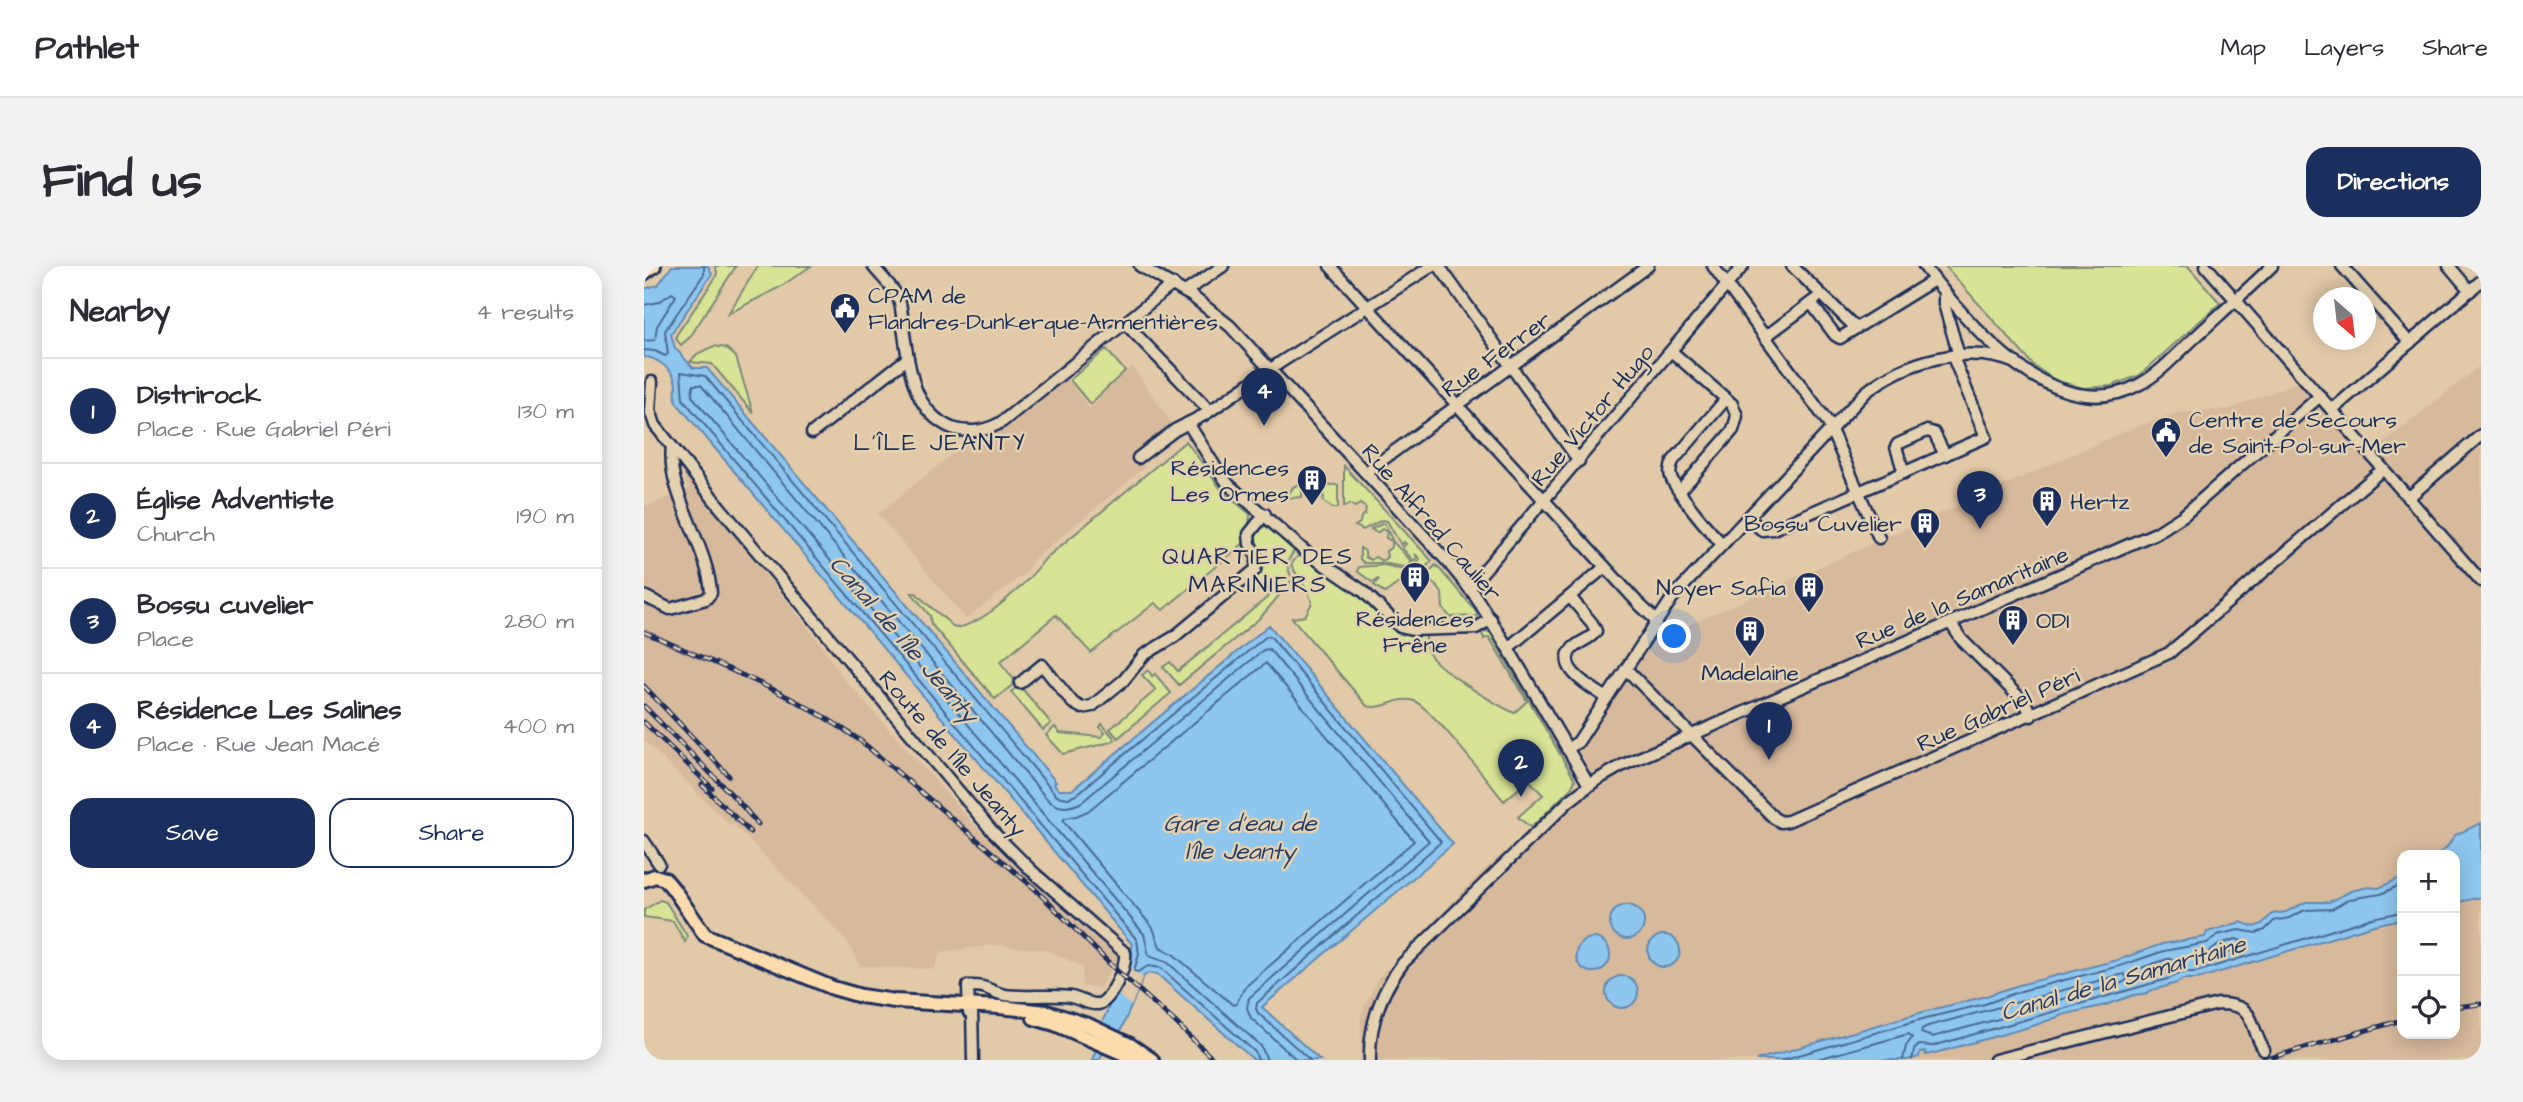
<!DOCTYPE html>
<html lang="en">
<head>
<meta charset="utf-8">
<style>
	:root { --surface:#fff; --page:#f2f2f3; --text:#2b2b33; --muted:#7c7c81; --line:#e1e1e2; --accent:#1b2f5e }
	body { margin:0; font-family:"Architects Daughter",sans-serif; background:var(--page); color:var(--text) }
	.controls { position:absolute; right:21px; bottom:21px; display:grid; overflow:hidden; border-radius:14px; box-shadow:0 4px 18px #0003 }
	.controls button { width:63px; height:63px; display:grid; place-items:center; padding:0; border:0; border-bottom:2px solid var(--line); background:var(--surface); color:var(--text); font:35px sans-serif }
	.compass { position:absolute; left:1669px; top:21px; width:63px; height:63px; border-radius:50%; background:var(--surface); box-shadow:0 4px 18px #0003; rotate:152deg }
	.you { position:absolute; left:1031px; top:371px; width:24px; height:24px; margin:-18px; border:5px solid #fff; border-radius:50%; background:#1a73e8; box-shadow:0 0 0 10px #1a73e833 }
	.badge { display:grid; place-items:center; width:46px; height:46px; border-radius:50%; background:var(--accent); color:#fff; font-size:23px; font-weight:700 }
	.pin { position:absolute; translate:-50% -58px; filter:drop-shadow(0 2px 4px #0008) }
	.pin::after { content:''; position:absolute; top:37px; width:24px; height:21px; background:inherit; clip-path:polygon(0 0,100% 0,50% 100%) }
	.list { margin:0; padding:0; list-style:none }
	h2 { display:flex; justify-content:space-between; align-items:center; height:91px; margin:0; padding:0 28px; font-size:30px }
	h2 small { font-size:23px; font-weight:400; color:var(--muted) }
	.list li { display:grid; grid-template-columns:46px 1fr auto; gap:21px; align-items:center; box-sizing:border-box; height:105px; padding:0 28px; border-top:2px solid var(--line) }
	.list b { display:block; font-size:26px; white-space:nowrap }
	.list p { margin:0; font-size:23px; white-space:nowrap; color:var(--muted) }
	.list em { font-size:23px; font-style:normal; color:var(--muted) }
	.actions { display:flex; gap:14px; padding:21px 28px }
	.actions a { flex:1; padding:16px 0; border:2px solid var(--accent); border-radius:21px; text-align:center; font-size:24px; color:var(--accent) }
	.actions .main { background:var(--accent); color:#fff }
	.icon { flex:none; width:38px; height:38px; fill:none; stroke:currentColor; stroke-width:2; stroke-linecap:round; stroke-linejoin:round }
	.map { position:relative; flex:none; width:1837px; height:794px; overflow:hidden; border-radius:21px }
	header { display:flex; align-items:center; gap:42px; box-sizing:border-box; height:98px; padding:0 35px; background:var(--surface); border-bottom:2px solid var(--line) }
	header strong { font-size:33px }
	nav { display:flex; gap:38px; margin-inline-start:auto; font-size:24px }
	.intro { display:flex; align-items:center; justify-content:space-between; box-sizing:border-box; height:168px; padding:0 42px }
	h1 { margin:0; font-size:49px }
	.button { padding:18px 32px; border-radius:21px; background:var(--accent); color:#fff; font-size:24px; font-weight:700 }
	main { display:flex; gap:42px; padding:0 42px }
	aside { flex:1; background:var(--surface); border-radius:21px; box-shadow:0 4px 18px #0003 }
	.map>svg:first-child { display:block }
</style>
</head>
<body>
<header>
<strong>Pathlet</strong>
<nav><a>Map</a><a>Layers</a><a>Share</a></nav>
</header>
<div class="intro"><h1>Find us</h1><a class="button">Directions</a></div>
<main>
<aside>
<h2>Nearby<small>4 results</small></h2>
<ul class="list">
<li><span class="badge">1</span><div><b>Distrirock</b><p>Place · Rue Gabriel Péri</p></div><em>130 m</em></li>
<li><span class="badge">2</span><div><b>Église Adventiste</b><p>Church</p></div><em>190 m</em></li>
<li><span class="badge">3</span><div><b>Bossu cuvelier</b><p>Place</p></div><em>280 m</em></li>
<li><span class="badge">4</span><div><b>Résidence Les Salines</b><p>Place · Rue Jean Macé</p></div><em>400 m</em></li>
</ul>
<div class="actions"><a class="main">Save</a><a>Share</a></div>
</aside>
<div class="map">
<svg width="1837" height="794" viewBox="0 0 1837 794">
	<rect width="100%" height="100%" fill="#e2c9a8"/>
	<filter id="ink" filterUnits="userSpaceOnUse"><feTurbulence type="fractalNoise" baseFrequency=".0143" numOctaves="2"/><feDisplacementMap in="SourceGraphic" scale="14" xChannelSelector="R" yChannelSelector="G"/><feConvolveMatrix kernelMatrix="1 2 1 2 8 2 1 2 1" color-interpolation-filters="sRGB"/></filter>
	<g filter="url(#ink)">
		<g fill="#d7b99c" fill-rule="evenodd">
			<path d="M 1837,99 L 1837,794 L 717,794 L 717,748 L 734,712 L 838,606 L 947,508 L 929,474 L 1013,373 L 1491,161 L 1532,147 L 1586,143 L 1654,116 L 1723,190 ZM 1758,589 L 1811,589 L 1811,768 L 1758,768 Z"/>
			<path d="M 488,100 L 528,158 L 492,188 L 501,201 L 391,292 L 381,307 L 322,353 L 234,248 L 327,173 L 342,172 L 364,161 L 423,113 L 445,142 Z"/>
			<path d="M 38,204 L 170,369 L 201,414 L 332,561 L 400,627 L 474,691 L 456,722 L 438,720 L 439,701 L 403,684 L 349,679 L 297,686 L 290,703 L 216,700 L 206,680 L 195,666 L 89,558 L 87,560 L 82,555 L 0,474 L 0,241 L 45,224 Z"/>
		</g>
		<g fill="#d8e395" stroke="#7a897a" stroke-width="2">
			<path d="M 71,0 L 92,0 L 46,71 L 37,79 L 32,73 L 33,68 L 72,11 L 73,6 Z"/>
			<path d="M 114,0 L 167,0 L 136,21 L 84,48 Z"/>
			<path d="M 1301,0 L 1544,0 L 1576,37 L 1496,109 L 1467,120 L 1440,122 L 1413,115 L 1390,100 Z"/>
			<path d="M 70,80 L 82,82 L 92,91 L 109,147 L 68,98 L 46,96 L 53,88 Z"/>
			<path d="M 462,83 L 481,105 L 446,138 L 426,114 Z"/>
			<path d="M 542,175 L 579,226 L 606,248 C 607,258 601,266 600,277 L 519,344 L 511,337 L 447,387 L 412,349 L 356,396 L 372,416 L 351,433 L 287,358 L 286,350 L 268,327 L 272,327 C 284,340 298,350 311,362 C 340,359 384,316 401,293 Z"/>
			<path d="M 700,200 L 788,295 L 774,308 L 769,301 L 776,293 L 771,288 L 773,291 L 770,295 L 758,282 L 762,278 L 760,276 L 757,279 L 743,255 L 738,254 L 719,264 L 711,260 L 716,257 L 717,251 L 721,248 L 722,242 L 716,238 L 711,241 L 706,238 L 700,241 Z"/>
			<path d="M 655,218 L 694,219 L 694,242 L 689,242 L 680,236 L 679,224 L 669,229 L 658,224 L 658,231 L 643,232 L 649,221 Z"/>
			<path d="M 740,257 L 749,276 L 768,296 L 764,300 L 766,302 L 738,297 L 720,297 L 716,293 L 716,282 L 721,285 L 721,291 L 727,294 L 731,291 L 738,295 L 743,291 L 742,285 L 748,281 L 748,275 L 742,272 L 743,266 L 738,263 L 733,267 L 727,263 Z"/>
			<path d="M 620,259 L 625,260 L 651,284 C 642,295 641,301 649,313 L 617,351 L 535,419 L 519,401 L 526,396 L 534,405 L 625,330 L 618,321 L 614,324 L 607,314 L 613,311 L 620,295 C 614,281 605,270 620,259 Z"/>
			<path d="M 656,287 L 713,324 L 748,359 L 782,367 C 782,372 782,379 783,384 C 789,402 852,438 870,447 L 883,435 L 845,371 L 840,373 L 838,367 L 843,365 L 849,368 L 850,374 L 931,514 L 928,521 L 887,562 L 874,551 L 899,529 L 885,514 L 860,535 C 845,517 787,441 770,435 C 754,429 740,445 723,440 L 648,352 L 661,350 L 668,337 L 665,328 L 647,299 Z"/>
			<path d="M 740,299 L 766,305 L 768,307 L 741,327 L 730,319 L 735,313 L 728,316 L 713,305 L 715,301 Z"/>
			<path d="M 792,299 L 833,346 L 833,350 L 806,351 L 799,342 L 798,327 L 792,319 L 779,312 Z"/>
			<path d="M 504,404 L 508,410 L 511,408 L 527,427 L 474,472 L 466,463 L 512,424 L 498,409 Z"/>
			<path d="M 375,419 L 407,457 L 399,464 L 367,426 Z"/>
			<path d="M 458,458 L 471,473 L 467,476 L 419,488 L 402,469 L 411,461 L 416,467 L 457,471 L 461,467 L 456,461 Z"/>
			<path d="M 16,634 L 22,636 L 43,670 L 41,676 L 29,655 L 0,651 L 0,644 Z"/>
		</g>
		<g fill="#8fc6ed" stroke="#618ab4" stroke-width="2">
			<path d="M 28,0 L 64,0 L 68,8 L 27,68 L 31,82 L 49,102 L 63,102 L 412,516 L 410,518 L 415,524 L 428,524 L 625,359 L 809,578 L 618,741 L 676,794 L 610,794 L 513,708 L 505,707 L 500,710 L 466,790 L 459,787 L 455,794 L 448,794 L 452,784 L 447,782 L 488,687 L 488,678 L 32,136 C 31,130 32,125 32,119 C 31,105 13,91 0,91 L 0,23 L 14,19 Z"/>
			<path d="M 1837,557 L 1837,631 L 1811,637 L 1811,589 L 1793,589 L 1803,581 L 1811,569 Z"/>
			<path d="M 1758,611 L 1758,653 L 1730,659 L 1553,713 L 1539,713 L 1533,717 L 1505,725 L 1504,727 L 1490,729 L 1462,739 L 1422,748 L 1389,760 L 1291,787 L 1282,789 L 1281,785 L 1276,786 L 1275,791 L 1263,794 L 1112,794 L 1279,746 L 1339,731 L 1375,719 L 1474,694 L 1518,678 L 1561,671 L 1563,666 L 1597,656 L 1610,661 L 1618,658 L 1628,648 L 1642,646 L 1662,636 L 1685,636 L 1707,625 L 1724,621 L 1735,622 Z"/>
			<circle cx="983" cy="656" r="17"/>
			<circle cx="1020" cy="685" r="16"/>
			<circle cx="949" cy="689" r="17"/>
			<circle cx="978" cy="726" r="16"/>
		</g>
		<path fill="#e2c9a8" d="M 483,698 L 499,712 L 487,740 L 471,726 Z"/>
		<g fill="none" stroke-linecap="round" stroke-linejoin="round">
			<g stroke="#496b97" stroke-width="2">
				<path d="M 0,39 L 15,36 L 28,27 L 32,30 L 13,60 L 11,74 L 0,75"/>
				<path d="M 0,84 L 11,85 L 21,90 L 24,88 L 21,65 L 60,8 L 60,0"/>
				<path d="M 622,397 L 770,575 L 601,721 L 592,738 L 589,739 L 529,688 L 516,681 L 509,662 L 419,555 L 421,552 L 432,550 L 444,545 Z"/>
				<path d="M 1592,673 L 1600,676 L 1600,681 L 1572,691 L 1564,691 L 1565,686 L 1576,678 Z"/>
				<path d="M 1523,693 L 1529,693 L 1531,697 L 1523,704 L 1488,713 L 1484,711 L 1486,706 Z"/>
				<path d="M 1480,708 L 1484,713 L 1478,717 L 1396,739 L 1384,745 L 1288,771 L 1277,767 L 1278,763 L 1284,760 Z"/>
				<path d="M 614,794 L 611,786 L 517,702 L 504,700 L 494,706 L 490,705 L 495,688 L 493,674 L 39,133 L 37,106 L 61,110 L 413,530 L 424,532 L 432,529 L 614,377 L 623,370 L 627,371 L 797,576 L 613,737 L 612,743 L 614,747 L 666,794"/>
				<path d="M 623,794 L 617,780 L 523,696 L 505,690 L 500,668 L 48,130 L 49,119 L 57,119 L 403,533 C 413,543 425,543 438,536 L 619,384 L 625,383 L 785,575 L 605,732 L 603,742 L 607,752 L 653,794"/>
				<path d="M 1138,794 L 1282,752 L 1341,738 L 1377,725 L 1476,700 L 1520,685 L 1563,677 L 1573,669 L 1595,664 L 1612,667 L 1621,664 L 1630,655 L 1645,652 L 1661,644 L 1688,643 L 1705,633 L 1737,628 L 1758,618"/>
				<path d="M 1170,794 L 1265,768 L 1268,772 L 1262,780 L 1259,794"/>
				<path d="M 1268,794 L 1270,784 L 1275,779 L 1289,780 L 1527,712 L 1537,706 L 1552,706 L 1728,652 L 1758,646"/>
			</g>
			<g stroke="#1b2f5e" stroke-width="15">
				<g id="minor">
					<path d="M 229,0 C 237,11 250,21 255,34 C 258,42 258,52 259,61 C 265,98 267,145 308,162 C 325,168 344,165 359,155 L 529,18"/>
					<path d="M 496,0 L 549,31 L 586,60 L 803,295 L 830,328 L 864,382 L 945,519"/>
					<path d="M 686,0 L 995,338 L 1013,355"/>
					<path d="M 795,0 L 935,195"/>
					<path d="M 1069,0 L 1183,155 L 1235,272"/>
					<path d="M 1148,0 L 1212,62"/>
					<path d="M 1280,0 C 1325,60 1412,165 1496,118 C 1515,108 1530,91 1545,77 C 1573,51 1601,26 1628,0"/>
					<path d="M 1562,0 L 1837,315"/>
					<path d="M 1698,0 L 1766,77"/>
					<path d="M 1805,0 L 1826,25"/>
					<path d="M 541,26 L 579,0"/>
					<path d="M 1303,30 L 1300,31 L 1300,38 L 1315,90"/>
					<path d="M 1167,37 L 1191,69 L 1196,72 L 1290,14"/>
					<path d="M 481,57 L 566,145"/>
					<path d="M 1121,71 L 1172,33"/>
					<path d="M 1027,85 L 1088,138 L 1093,150 L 1089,164 L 1036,225"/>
					<path d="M 8,116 L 6,144 L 11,159 L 75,240 L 349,566 L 389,606 L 481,687 C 483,699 467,736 454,738 C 445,739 436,733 427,731 C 405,728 382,732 361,729 C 345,726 345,719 324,720 L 325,747"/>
					<path d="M 1688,144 L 1837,15"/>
					<path d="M 544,157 L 572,202 L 585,219 L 663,287 L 719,325 L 756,361 L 768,364 L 832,362 L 847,353"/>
					<path d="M 168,167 L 264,92"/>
					<path d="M 494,192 L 531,164 L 560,149 L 637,96 L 788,0"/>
					<path d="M 722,206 L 1004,0"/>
					<path d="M 1260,207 L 1252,181 L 1254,178 L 1283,165 L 1290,167 L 1301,189"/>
					<path d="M 1764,232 L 1837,169"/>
					<path d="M 1104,252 L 1118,264 L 1129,263 L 1342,171 L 1309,91"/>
					<path d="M 1079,278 C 1067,268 1032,225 1027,211 C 1025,205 1027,201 1029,195 L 1082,133"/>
					<path d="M 825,322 L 1099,0"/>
					<path d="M 0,330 L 26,343 L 62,333 L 67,327 C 64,279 22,226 28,181"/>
					<path d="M 926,331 L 948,357 L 952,365 C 946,374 937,374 929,382 C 909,402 950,423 963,432"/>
					<path d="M 1306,356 L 1317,373 L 1382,438 L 1387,450"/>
					<path d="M 864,382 L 961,301"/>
					<path d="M 982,403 L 1130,552 L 1137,556 L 1144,555 L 1525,387 L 1739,203"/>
					<path d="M 376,417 L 398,399 L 429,437 L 438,442 L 448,440 L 480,414 L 500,389 L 530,371 L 611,304 L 614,293 L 606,278 L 605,268 L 621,248"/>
					<path d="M 923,483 L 934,476 L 1029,331 L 1222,126 C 1261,95 1323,77 1372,97"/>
					<path d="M 0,575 L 15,598"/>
					<path d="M 328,742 L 329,794"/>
					<path d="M 726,794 C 725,757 737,726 759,697 L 925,535 L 951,515 L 979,499 L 1512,267 L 1540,249 L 1676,130"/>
					<path d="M 1351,794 L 1574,738 C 1614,738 1604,759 1620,784"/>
				</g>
			</g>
			<g stroke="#1b2f5e" stroke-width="18">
				<g id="major">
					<path d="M 0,7 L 10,0"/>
					<path d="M 0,614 L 11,610 L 21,613 L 30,624 L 61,669 L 189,722 L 217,730 L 251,735 L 355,741 L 403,746 L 444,759 L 486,779 L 508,794"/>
					<path d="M 390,752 L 411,758 L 494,794"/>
				</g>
			</g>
			<use href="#minor" stroke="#e4d1af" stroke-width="10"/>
			<use href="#major" stroke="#fcdcac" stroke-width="12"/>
			<g stroke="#1b2f5e" stroke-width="5">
				<g id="rail">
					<path d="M 0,366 C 74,399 152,428 218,476 L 390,622 L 470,702 L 530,755 L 570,794"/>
					<path d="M 0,420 L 85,510"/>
					<path d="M 0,440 L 92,533 L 114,558"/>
					<path d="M 0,456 L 68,522"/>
					<path d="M 58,519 L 106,566"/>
					<path d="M 1811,741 L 1837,738"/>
					<path d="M 1619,794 L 1758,754"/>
				</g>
			</g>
			<use href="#rail" stroke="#e4d1af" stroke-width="2.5" stroke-dasharray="8" stroke-linecap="butt"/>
		</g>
	</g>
	<defs>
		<g id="civic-pin" transform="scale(1.575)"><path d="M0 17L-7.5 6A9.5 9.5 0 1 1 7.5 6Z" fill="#1b2f5e" stroke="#e4d1af"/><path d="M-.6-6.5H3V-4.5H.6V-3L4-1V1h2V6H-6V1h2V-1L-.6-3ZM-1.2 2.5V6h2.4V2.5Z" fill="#fff"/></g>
		<g id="building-pin" transform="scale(1.575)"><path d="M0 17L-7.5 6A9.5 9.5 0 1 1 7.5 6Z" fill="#1b2f5e" stroke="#e4d1af"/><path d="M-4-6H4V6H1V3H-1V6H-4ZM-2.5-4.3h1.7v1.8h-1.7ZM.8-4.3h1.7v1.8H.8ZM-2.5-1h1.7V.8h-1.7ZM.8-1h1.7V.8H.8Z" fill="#fff"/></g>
	</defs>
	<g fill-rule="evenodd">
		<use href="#civic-pin" x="201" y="42"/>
		<use href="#civic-pin" x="1522" y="166"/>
		<use href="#building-pin" x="668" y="214"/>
		<use href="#building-pin" x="1403" y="235"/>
		<use href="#building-pin" x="1281" y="257"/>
		<use href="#building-pin" x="771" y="311"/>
		<use href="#building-pin" x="1165" y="321"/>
		<use href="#building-pin" x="1369" y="354"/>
		<use href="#building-pin" x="1106" y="365"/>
	</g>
	<g text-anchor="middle" stroke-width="5" stroke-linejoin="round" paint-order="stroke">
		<g font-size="23" fill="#1b2f5e" stroke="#e4d1af" text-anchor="start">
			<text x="224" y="37">CPAM de<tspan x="224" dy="26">Flandres-Dunkerque-Armentières</tspan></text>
			<text x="1545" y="161">Centre de Secours<tspan x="1545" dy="26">de Saint-Pol-sur-Mer</tspan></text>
			<text x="645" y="209" text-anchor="end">Résidences<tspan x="645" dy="26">Les Ormes</tspan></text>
			<text x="1426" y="243">Hertz</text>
			<text x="1258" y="265" text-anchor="end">Bossu Cuvelier</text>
			<text x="1142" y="329" text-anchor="end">Noyer Safia</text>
			<text x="771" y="360" text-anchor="middle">Résidences<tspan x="771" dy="26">Frêne</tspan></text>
			<text x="1392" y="362">ODI</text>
			<text x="1106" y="414" text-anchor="middle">Madelaine</text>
		</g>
		<g font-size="23" fill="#1b2f5e" stroke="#e4d1af">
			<text transform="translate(852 88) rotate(-36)" y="8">Rue Ferrer</text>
			<text transform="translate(948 149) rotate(-50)" y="8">Rue Victor Hugo</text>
			<text transform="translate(788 256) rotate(49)" y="8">Rue Alfred Caulier</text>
			<text transform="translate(1318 331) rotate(-23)" y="8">Rue de la Samaritaine</text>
			<text transform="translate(1354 443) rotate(-24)" y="8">Rue Gabriel Péri</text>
			<text transform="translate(309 487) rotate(49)" y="8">Route de l'Île Jeanty</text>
		</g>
		<g font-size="24" letter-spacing="2" fill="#1b2f5e" stroke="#e4d1af">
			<text x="296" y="184">L'ÎLE JEANTY</text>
			<text x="614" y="298">QUARTIER DES<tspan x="614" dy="28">MARINIERS</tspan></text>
		</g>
		<g font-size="24" font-style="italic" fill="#273e6c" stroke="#e4d1af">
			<text transform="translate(260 373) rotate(49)" y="8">Canal de l'Île Jeanty</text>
			<text x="596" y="565">Gare d'eau de<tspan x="596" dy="28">l'Île Jeanty</tspan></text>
			<text transform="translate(1479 712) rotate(-16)" y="8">Canal de la Samaritaine</text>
		</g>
	</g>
</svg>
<div class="controls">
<button>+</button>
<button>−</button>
<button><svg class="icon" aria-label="locate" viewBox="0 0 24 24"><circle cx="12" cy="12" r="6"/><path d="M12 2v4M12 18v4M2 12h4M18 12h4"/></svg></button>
</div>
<svg class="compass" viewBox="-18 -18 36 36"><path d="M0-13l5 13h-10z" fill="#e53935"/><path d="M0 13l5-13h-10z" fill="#7c7c81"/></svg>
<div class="you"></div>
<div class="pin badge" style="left:1125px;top:494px">1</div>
<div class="pin badge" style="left:877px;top:531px">2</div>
<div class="pin badge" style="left:1336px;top:263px">3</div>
<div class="pin badge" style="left:620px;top:160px">4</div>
</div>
</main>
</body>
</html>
